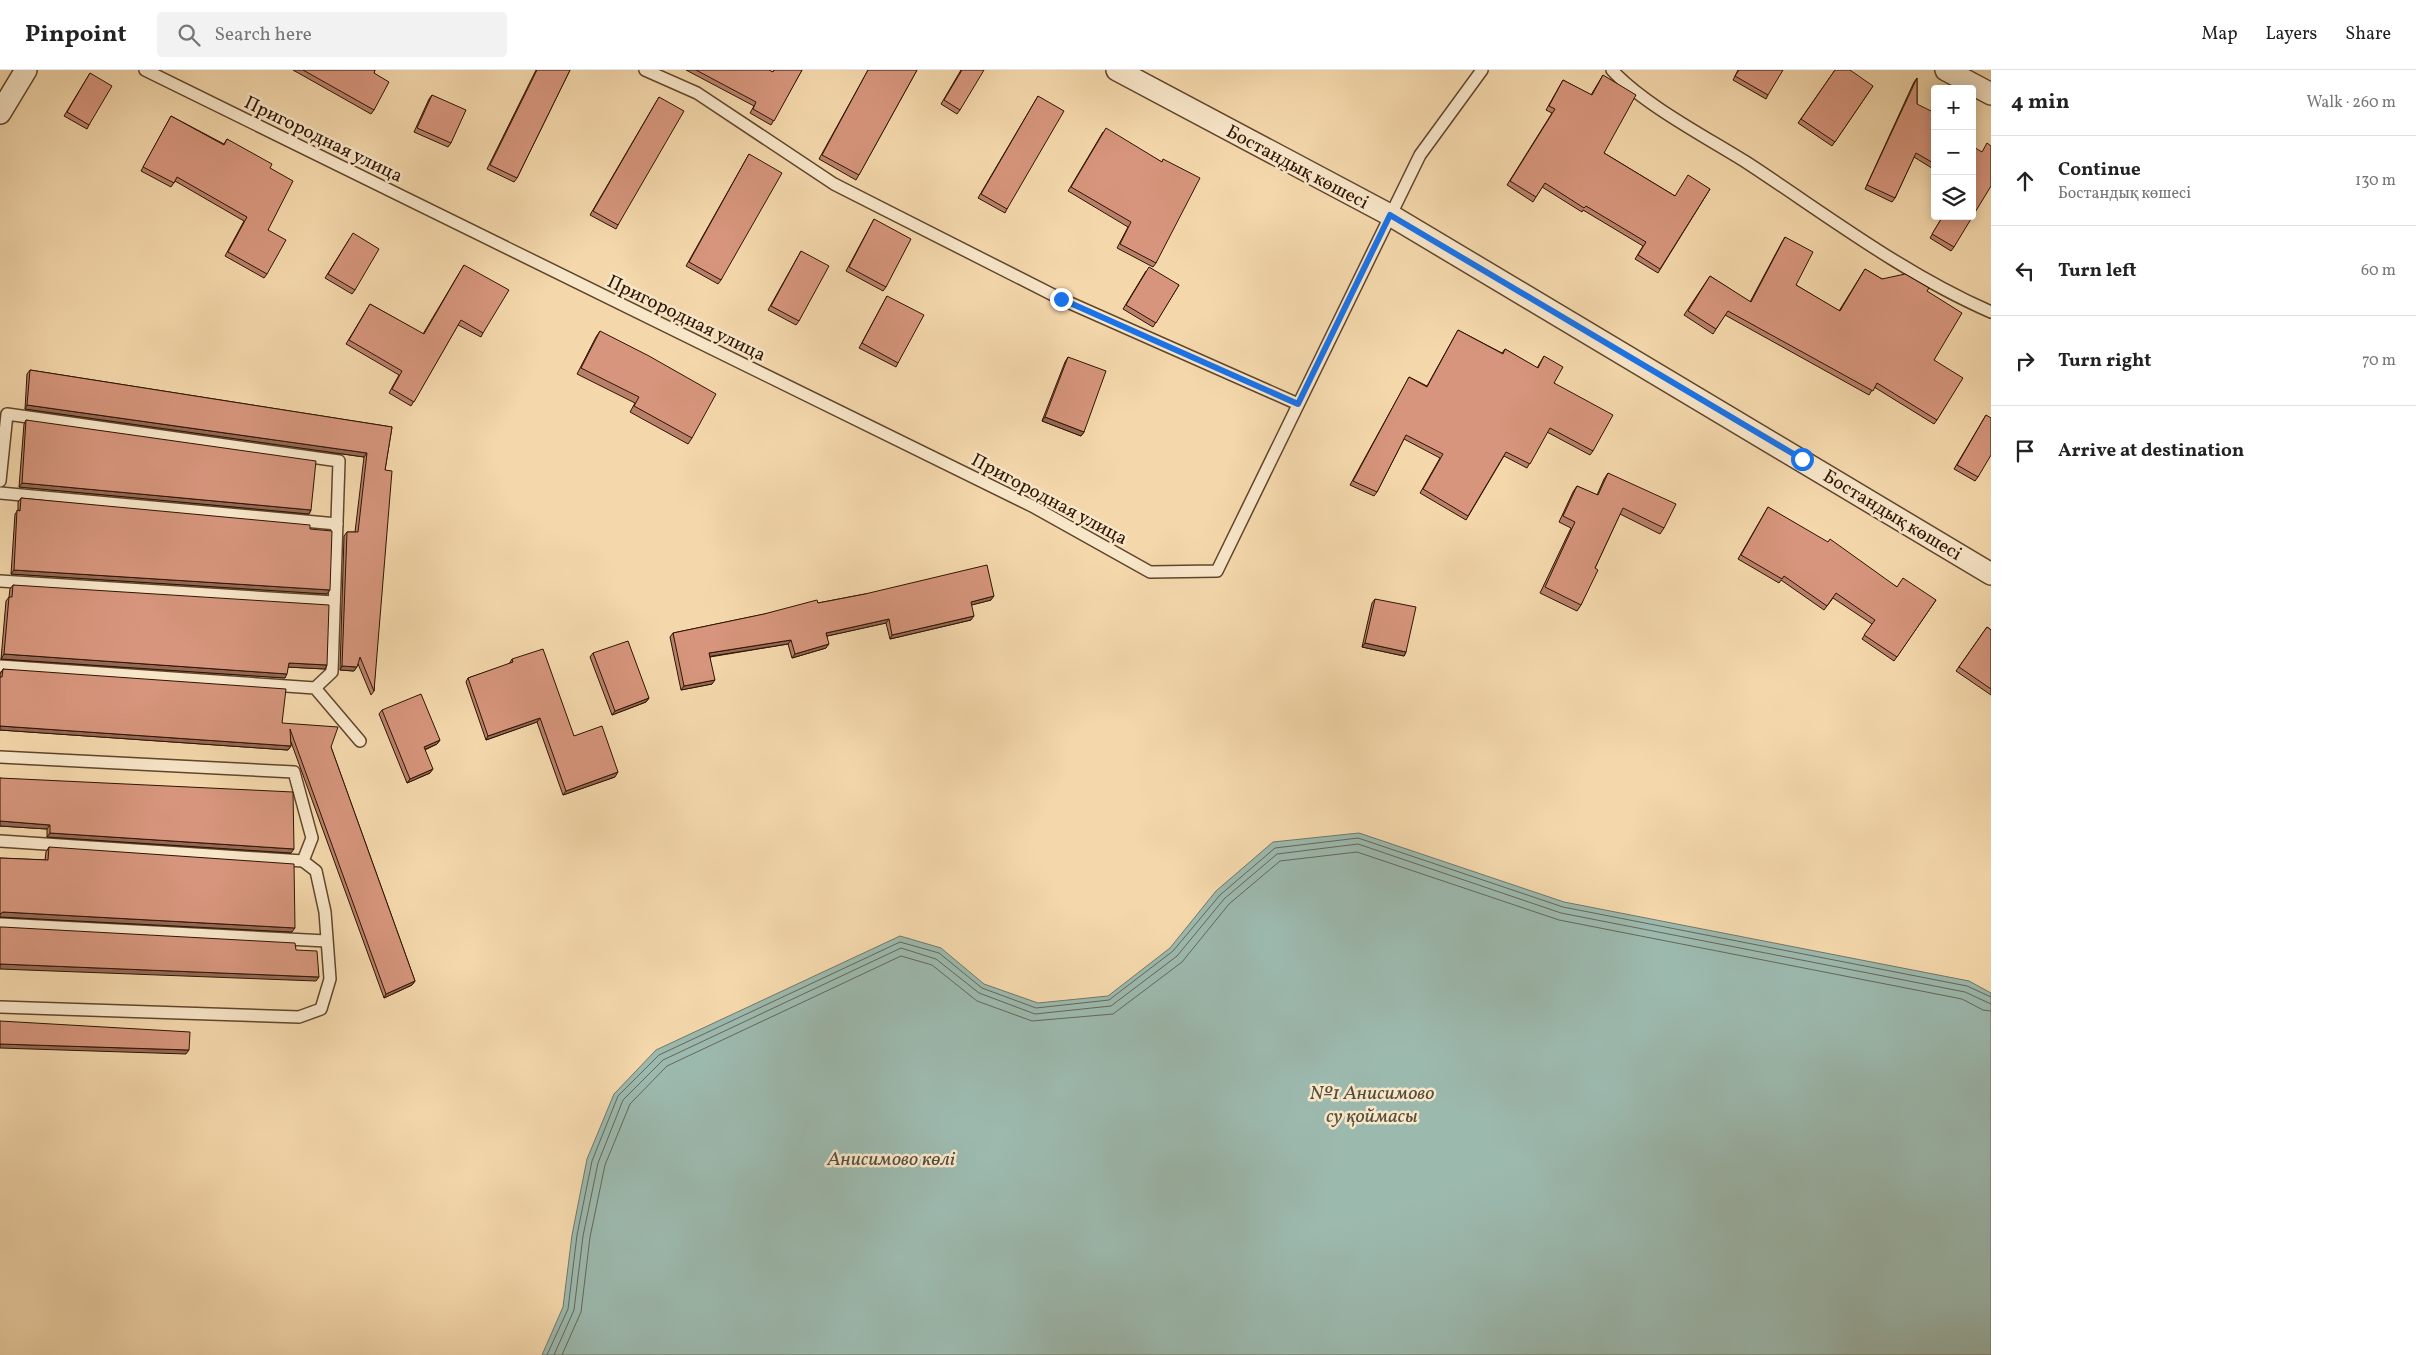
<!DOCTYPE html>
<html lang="en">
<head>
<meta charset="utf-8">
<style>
	:root { --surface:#fff; --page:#f2f2f2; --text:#222; --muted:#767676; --line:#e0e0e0 }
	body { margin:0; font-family:Vollkorn,serif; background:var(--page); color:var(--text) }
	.controls { position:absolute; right:15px; top:15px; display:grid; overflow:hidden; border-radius:5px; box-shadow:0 2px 12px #0003 }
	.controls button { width:45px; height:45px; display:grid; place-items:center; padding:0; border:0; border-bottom:1px solid var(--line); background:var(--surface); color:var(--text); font:25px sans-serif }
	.stop { position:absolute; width:15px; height:15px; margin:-11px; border:4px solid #1a73e8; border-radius:50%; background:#fff }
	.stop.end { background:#1a73e8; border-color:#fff; box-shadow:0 1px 5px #0008 }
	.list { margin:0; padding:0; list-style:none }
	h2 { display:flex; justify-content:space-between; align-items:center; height:65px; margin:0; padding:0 20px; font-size:21px }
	h2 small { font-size:16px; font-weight:400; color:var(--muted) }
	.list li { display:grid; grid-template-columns:32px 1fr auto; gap:15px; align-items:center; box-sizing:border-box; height:90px; padding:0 20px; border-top:1px solid var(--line) }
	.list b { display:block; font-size:19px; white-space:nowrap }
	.list p { margin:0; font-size:16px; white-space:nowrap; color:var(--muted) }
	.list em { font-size:16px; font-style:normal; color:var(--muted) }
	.icon { flex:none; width:28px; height:28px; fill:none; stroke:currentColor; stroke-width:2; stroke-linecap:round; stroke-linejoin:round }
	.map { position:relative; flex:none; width:1991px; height:1285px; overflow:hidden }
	header { display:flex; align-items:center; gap:30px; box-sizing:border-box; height:70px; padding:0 25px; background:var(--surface); border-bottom:1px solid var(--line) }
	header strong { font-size:24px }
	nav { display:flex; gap:28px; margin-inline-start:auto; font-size:18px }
	.search { width:350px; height:45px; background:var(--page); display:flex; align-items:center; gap:12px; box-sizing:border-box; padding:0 18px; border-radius:5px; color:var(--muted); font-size:19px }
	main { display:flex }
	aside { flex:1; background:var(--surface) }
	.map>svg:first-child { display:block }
</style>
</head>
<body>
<header>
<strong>Pinpoint</strong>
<div class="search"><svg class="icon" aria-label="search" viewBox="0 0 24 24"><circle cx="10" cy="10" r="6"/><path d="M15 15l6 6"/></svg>Search here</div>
<nav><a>Map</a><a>Layers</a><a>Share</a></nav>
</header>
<main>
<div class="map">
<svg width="1991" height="1285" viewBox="0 0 1991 1285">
	<rect width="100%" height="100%" fill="#f4d8ac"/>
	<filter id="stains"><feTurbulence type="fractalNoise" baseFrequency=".004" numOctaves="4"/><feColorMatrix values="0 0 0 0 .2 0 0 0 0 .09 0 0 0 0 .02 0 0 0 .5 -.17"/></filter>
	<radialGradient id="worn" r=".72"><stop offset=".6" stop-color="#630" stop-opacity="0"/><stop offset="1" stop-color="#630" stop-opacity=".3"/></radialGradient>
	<path fill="#9cb9ae" stroke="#707768" d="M 1359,763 L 1564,832 L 1969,911 L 1991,923 L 1991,1285 L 542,1285 L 563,1237 L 572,1165 L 587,1089 L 614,1024 L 656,980 L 900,866 L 941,878 L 984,914 L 1038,933 L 1108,926 L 1170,878 L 1216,821 L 1273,772 Z"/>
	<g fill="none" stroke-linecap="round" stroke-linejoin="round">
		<g stroke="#656657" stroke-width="1">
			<path d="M 547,1285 L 568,1239 L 577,1165 L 592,1091 L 618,1026 L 659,985 L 900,872 L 939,883 L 982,918 L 1036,938 L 1109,930 L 1173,881 L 1220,825 L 1275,778 L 1358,768 L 1563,837 L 1967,916 L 1991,927"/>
			<path d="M 554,1285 L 574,1240 L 583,1166 L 598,1093 L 623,1030 L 663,990 L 901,878 L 936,889 L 979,923 L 1035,944 L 1111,936 L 1177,886 L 1224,829 L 1277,784 L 1358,774 L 1561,843 L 1965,922 L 1991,934"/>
			<path d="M 562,1285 L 581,1242 L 590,1167 L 605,1095 L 630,1034 L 667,996 L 901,886 L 932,895 L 977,931 L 1032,951 L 1113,944 L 1182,892 L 1229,834 L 1280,791 L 1357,782 L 1559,850 L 1962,929 L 1983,940 L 1991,941"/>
		</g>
		<g stroke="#60452b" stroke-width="14">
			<g id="lane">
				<path d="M 145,0 L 1032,436 L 1150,502 L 1217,501 L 1420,85 L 1482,0"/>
				<path d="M 645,0 L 697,23 L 834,114 L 1061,229 L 1298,334"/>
				<path d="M 1612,0 C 1644,35 1708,68 1749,94 C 1828,146 1904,204 1991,242"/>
				<path d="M 0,411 L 7,344 L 339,391 L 332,602 L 315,618"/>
				<path d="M 0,423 L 337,454"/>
				<path d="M 0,511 L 334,532"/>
				<path d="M 0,596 L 315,618 L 360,671"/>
				<path d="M 0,687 L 294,702 L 312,768 L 303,791 L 316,801 L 325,842 L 330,909 L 321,939 L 299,947 L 0,937"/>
				<path d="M 0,771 L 303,791"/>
				<path d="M 0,854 L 326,871"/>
			</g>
		</g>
		<g stroke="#60452b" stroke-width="24">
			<g id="street">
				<path d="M 1117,0 L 1390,145 L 1991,504"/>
				<path d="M 1946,0 L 1991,24"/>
				<path d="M 0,43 L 26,0"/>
			</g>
		</g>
		<use href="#lane" stroke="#f8e6c9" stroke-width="11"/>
		<use href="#street" stroke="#f8e6c9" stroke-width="21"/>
	</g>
	<g fill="#b8806b" stroke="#2e1400">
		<path d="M 293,0 L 375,0 L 374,3 L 374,40 L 371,44 Z"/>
		<path d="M 536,0 L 570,0 L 517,108 L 514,112 L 487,99 Z"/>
		<path d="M 686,0 L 769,0 L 772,2 L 774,0 L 802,0 L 771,55 L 750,43 L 754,36 Z"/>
		<path d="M 868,0 L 917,0 L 856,110 L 819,89 Z"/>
		<path d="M 961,0 L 960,40 L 957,44 L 941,34 Z"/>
		<path d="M 1738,0 L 1768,25 L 1766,29 L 1733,10 Z"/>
		<path d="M 1835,0 L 1873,16 L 1832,76 L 1798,53 Z"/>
		<path d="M 90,3 L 89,55 L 87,59 L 64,46 Z"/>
		<path d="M 1603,5 L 1604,83 L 1675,126 L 1710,119 L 1658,203 L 1635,189 L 1643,176 L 1583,140 L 1582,142 L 1542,117 L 1533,132 L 1507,115 L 1552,43 L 1546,40 L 1563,10 L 1591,25 Z"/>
		<path d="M 1917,8 L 1917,34 L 1931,50 L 1935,53 L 1935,100 L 1914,87 L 1895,128 L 1892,132 L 1865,119 L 1914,12 Z"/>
		<path d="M 432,25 L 451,73 L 448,77 L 414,62 L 429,29 Z"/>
		<path d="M 1038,26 L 1007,139 L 1005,143 L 978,128 Z"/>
		<path d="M 659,27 L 618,155 L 616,159 L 590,145 Z"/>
		<path d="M 171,46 L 224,74 L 227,69 L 270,98 L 267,204 L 264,208 L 225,186 L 244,151 L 175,111 L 171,117 L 141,101 Z"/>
		<path d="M 1103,62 L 1162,92 L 1156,193 L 1153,197 L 1117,178 L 1128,157 L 1068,121 Z"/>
		<path d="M 749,84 L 721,210 L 718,214 L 686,196 Z"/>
		<path d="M 1943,146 L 1954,177 L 1951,181 L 1930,168 Z"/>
		<path d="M 874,149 L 886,217 L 883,221 L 846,201 Z"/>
		<path d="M 1785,167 L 1796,215 L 1839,241 L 1865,199 L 1882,209 L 1927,221 L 1934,290 L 1937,350 L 1934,354 L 1874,317 L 1869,325 L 1725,245 L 1713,264 L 1684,245 L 1710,206 L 1750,232 L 1782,172 Z"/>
		<path d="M 350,168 L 355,220 L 352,224 L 325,208 Z"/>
		<path d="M 801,181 L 799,251 L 796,255 L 768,240 Z"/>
		<path d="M 464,195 L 483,263 L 481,267 L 458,255 L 411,336 L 389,323 L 399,305 L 346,274 L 370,234 L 423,264 Z"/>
		<path d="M 1146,201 L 1179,215 L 1153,257 L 1123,239 Z"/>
		<path d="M 887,226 L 898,293 L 896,297 L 859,278 Z"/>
		<path d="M 1458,260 L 1502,283 L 1505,279 L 1537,298 L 1544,286 L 1554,313 L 1593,381 L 1590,385 L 1547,362 L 1527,398 L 1504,386 L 1466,450 L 1420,423 L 1440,388 L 1404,369 L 1377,422 L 1374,426 L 1350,415 L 1407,311 L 1409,307 L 1427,316 Z"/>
		<path d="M 600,261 L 692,368 L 688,374 L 630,342 L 635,333 L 577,304 L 596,267 Z"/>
		<path d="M 1068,287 L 1084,362 L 1081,366 L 1042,351 L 1065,292 Z"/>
		<path d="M 30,300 L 392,357 L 385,400 L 374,621 L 371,625 L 358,594 L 354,601 L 340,600 L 344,466 L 347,462 L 355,462 L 364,387 L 25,339 L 27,304 Z"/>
		<path d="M 1986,345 L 1978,407 L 1975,411 L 1954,399 Z"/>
		<path d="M 26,350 L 311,440 L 309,444 L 19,417 L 24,354 Z"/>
		<path d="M 1608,403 L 1664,458 L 1660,464 L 1620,444 L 1595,498 L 1581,535 L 1577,541 L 1540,523 L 1571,458 L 1559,452 L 1573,422 L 1577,416 L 1597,425 L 1604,409 Z"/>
		<path d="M 21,428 L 310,459 L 327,524 L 11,504 L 15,444 L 18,440 L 18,432 Z"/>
		<path d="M 1768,437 L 1897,517 L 1936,530 L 1894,591 L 1862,569 L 1872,554 L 1833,528 L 1824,540 L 1781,510 L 1779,513 L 1738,489 Z"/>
		<path d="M 13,515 L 327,595 L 325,599 L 288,597 L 285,608 L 1,589 L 6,531 L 9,527 L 10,519 Z"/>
		<path d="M 865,524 L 991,530 L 971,535 L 971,550 L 890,569 L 886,553 L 827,566 L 826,578 L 792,588 L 788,574 L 710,587 L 712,614 L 681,620 L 670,567 L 673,563 L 818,533 Z"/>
		<path d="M 1375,529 L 1406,582 L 1404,586 L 1362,577 L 1372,533 Z"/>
		<path d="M 1987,557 L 1991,560 L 1991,625 L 1956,601 Z"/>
		<path d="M 593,583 L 649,628 L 646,632 L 612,645 L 590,587 Z"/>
		<path d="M 512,589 L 574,666 L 615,707 L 563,725 L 537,652 L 486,670 L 466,612 L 468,608 L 509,594 Z"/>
		<path d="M 3,599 L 282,653 L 331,677 L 415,911 L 412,915 L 384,928 L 291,672 L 291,676 L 288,680 L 0,660 L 0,604 Z"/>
		<path d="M 382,640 L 440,670 L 437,674 L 425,680 L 430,703 L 407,713 L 379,644 Z"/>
		<path d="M 0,708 L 291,783 L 47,767 L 47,759 L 0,756 Z"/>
		<path d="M 49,777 L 292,862 L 0,847 L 0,788 L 45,790 L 46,782 Z"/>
	</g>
	<g fill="#966857" stroke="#2e1400">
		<path d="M 27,335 L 367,383 L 364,387 L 25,339 Z"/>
		<path d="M 1045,347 L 1084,362 L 1081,366 L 1042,351 Z"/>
		<path d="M 22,413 L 311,440 L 309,444 L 19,417 Z"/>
		<path d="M 14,500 L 330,520 L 327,524 L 11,504 Z"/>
		<path d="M 994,526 L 991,530 L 968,536 L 971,532 Z"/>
		<path d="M 974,546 L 971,550 L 890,569 L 892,565 Z"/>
		<path d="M 889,549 L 886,553 L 823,567 L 826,563 Z"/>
		<path d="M 791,570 L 788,574 L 706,587 L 709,583 Z"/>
		<path d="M 1365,573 L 1406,582 L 1404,586 L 1362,577 Z"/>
		<path d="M 829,574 L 826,578 L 792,588 L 795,584 Z"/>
		<path d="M 4,584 L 287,604 L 285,608 L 1,589 Z"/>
		<path d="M 289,593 L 327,595 L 325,599 L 286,597 Z"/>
		<path d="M 342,596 L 357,597 L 354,601 L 340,600 Z"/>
		<path d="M 715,610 L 712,614 L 681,620 L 684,616 Z"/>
		<path d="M 649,628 L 646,632 L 612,645 L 615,641 Z"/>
		<path d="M 540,648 L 537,652 L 486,670 L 488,666 Z"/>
		<path d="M 0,656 L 291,676 L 288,680 L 0,660 Z"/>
		<path d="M 440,670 L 437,674 L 421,681 L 424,677 Z"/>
		<path d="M 433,699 L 430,703 L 407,713 L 410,709 Z"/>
		<path d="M 618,702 L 615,707 L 563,725 L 566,721 Z"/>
		<path d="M 0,751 L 50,755 L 47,759 L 0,756 Z"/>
		<path d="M 50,763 L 294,779 L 291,783 L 47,767 Z"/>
		<path d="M 3,842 L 295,858 L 292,862 L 0,847 L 0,844 Z"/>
		<path d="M 0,894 L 319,907 L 316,911 L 0,899 Z"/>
		<path d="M 415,911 L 412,915 L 384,928 L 386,924 Z"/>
		<path d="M 0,974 L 189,980 L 186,984 L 0,978 Z"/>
	</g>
	<g fill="#d6957c" stroke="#2e1400">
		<path d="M 303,0 L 375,0 L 374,3 L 389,12 L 374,40 Z"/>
		<path d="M 537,0 L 570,0 L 517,108 L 490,95 Z"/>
		<path d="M 696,0 L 769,0 L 773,2 L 774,0 L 802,0 L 774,51 L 753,39 L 756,32 Z"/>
		<path d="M 868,0 L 917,0 L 859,105 L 822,85 Z"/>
		<path d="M 962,0 L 984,0 L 960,40 L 944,30 Z"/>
		<path d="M 1739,0 L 1783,0 L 1768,25 L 1735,6 Z"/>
		<path d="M 1835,0 L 1850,0 L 1873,16 L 1835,72 L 1801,49 Z"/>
		<path d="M 90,3 L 112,16 L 89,55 L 67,42 Z"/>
		<path d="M 1603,5 L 1636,25 L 1604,83 L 1675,126 L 1688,105 L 1710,119 L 1660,199 L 1638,185 L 1646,172 L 1586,136 L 1584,138 L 1545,113 L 1536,127 L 1510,111 L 1555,39 L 1549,36 L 1563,10 L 1592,25 Z"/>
		<path d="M 1917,8 L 1917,34 L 1935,43 L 1931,50 L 1935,53 L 1935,94 L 1916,83 L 1895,128 L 1867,115 Z"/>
		<path d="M 432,25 L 466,40 L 451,73 L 417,58 Z"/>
		<path d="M 1038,26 L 1064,41 L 1007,139 L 981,124 Z"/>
		<path d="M 659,27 L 684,41 L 618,155 L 593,141 Z"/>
		<path d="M 171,46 L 224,75 L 227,69 L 272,94 L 270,98 L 293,111 L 268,160 L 286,170 L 267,204 L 228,182 L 247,147 L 177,107 L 174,113 L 143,97 Z"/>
		<path d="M 1106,58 L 1162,92 L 1163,89 L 1200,108 L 1156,193 L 1120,174 L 1131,152 L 1071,117 Z"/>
		<path d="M 1987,73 L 1991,76 L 1991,116 L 1954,177 L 1932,164 L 1943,146 L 1972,146 L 1972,76 L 1982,82 Z"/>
		<path d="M 749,84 L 782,103 L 721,210 L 689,192 Z"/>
		<path d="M 874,149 L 911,169 L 886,217 L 849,197 Z"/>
		<path d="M 353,163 L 379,179 L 355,220 L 328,204 Z"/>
		<path d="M 1785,167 L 1813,182 L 1796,215 L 1840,241 L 1865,199 L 1882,209 L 1905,204 L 1929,218 L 1927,221 L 1962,243 L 1934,290 L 1963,308 L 1937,350 L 1877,313 L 1873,321 L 1728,241 L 1716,259 L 1688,241 L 1710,206 L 1751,232 Z"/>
		<path d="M 801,181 L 829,196 L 799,251 L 771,236 Z"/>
		<path d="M 464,195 L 509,220 L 483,263 L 461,250 L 414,332 L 392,319 L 402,301 L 349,270 L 370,234 L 424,264 Z"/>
		<path d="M 1149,197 L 1179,215 L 1156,253 L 1126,235 Z"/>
		<path d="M 887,226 L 924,245 L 898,293 L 862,273 Z"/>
		<path d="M 1458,260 L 1503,284 L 1505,279 L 1538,298 L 1544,286 L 1563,297 L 1554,313 L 1613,345 L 1593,381 L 1550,358 L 1530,394 L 1506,382 L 1468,446 L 1423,419 L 1443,384 L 1406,365 L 1377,422 L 1353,411 L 1409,307 L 1427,317 Z"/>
		<path d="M 600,261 L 649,286 L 716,324 L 692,368 L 634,336 L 639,327 L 581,298 Z"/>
		<path d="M 1068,287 L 1106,301 L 1084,362 L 1045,347 Z"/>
		<path d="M 30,300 L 392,357 L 385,400 L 392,401 L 374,621 L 360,587 L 357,597 L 342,596 L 347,462 L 358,462 L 367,383 L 27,335 Z"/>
		<path d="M 1986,345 L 1991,348 L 1991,385 L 1978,407 L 1957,395 Z"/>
		<path d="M 26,350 L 316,391 L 311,440 L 22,413 Z"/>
		<path d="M 1608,403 L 1676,434 L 1664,458 L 1623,438 L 1595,498 L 1598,500 L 1581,535 L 1545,517 L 1575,452 L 1563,446 L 1577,416 L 1598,425 Z"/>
		<path d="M 21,428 L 310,455 L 310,459 L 332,461 L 330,520 L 14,500 L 17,440 L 20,441 Z"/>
		<path d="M 1768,437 L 1828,472 L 1830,469 L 1897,517 L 1903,508 L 1936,530 L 1897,587 L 1864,565 L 1875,550 L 1836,523 L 1827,536 L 1784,506 L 1782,509 L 1741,485 Z"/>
		<path d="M 987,495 L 994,526 L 971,532 L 974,546 L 892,565 L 889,549 L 826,563 L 829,574 L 795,584 L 791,570 L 709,583 L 715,610 L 684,616 L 673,563 L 764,544 L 817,530 L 818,533 L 865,524 Z"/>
		<path d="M 13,515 L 329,535 L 327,595 L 289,593 L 287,604 L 4,584 L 9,527 L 12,527 Z"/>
		<path d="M 1375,529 L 1416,537 L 1406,582 L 1365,573 Z"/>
		<path d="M 1987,557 L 1991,560 L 1991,619 L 1959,597 Z"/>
		<path d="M 628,571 L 649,628 L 615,641 L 593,583 Z"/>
		<path d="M 543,579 L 574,666 L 602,656 L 618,702 L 566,721 L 540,648 L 488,666 L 468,608 L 513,592 L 512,589 Z"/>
		<path d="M 3,599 L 286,619 L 282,653 L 338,657 L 331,677 L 415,911 L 386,924 L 290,659 L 291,676 L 0,656 L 0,607 L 2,607 Z"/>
		<path d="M 421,624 L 440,670 L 424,677 L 433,699 L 410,709 L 382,640 Z"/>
		<path d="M 0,708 L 293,722 L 294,779 L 50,763 L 50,755 L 0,751 Z"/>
		<path d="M 49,777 L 294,794 L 295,858 L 3,842 L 0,844 L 0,788 L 48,790 Z"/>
		<path d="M 0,857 L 2,857 L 295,873 L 296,880 L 317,881 L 319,907 L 0,894 Z"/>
		<path d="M 0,951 L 190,962 L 189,980 L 0,974 Z"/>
	</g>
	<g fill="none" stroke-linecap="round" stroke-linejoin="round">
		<path stroke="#1a73e8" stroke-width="6" d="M 1061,229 L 1298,334 L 1390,145 L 1802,389"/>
	</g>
	<g text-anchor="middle" stroke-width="5" stroke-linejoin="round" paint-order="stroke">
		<g font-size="19" fill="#2e1400" stroke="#f8e6c9">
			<text transform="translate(324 68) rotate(26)" y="7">Пригородная улица</text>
			<text transform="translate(1298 96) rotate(28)" y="7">Бостандық көшесі</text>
			<text transform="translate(687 247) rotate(26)" y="7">Пригородная улица</text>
			<text transform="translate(1050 428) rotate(28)" y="7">Пригородная улица</text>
			<text transform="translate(1893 444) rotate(31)" y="7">Бостандық көшесі</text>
		</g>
		<g font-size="20" font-style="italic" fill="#544e3d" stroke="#f8e6c9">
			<text x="1372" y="1029">№1 Анисимово<tspan x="1372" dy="23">су қоймасы</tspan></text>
			<text x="891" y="1095">Анисимово көлі</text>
		</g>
	</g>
	<rect width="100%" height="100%" filter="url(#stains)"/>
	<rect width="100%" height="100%" fill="url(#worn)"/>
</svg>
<div class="controls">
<button>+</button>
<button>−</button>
<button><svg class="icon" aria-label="layers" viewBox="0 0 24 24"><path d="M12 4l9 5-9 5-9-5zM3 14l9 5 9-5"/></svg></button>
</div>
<div class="stop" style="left:1802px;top:389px"></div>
<div class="stop end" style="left:1061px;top:229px"></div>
</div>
<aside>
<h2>4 min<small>Walk · 260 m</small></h2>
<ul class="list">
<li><svg class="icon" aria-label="ahead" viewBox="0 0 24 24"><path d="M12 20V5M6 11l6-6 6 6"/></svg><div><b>Continue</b><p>Бостандық көшесі</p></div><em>130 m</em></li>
<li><svg class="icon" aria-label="left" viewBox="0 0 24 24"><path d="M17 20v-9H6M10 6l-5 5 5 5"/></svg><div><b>Turn left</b></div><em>60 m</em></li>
<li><svg class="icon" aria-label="right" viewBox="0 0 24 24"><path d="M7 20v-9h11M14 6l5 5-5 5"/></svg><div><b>Turn right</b></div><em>70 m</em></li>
<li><svg class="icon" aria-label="arrive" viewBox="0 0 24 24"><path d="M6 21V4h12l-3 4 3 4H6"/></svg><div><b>Arrive at destination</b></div></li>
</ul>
</aside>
</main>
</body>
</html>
